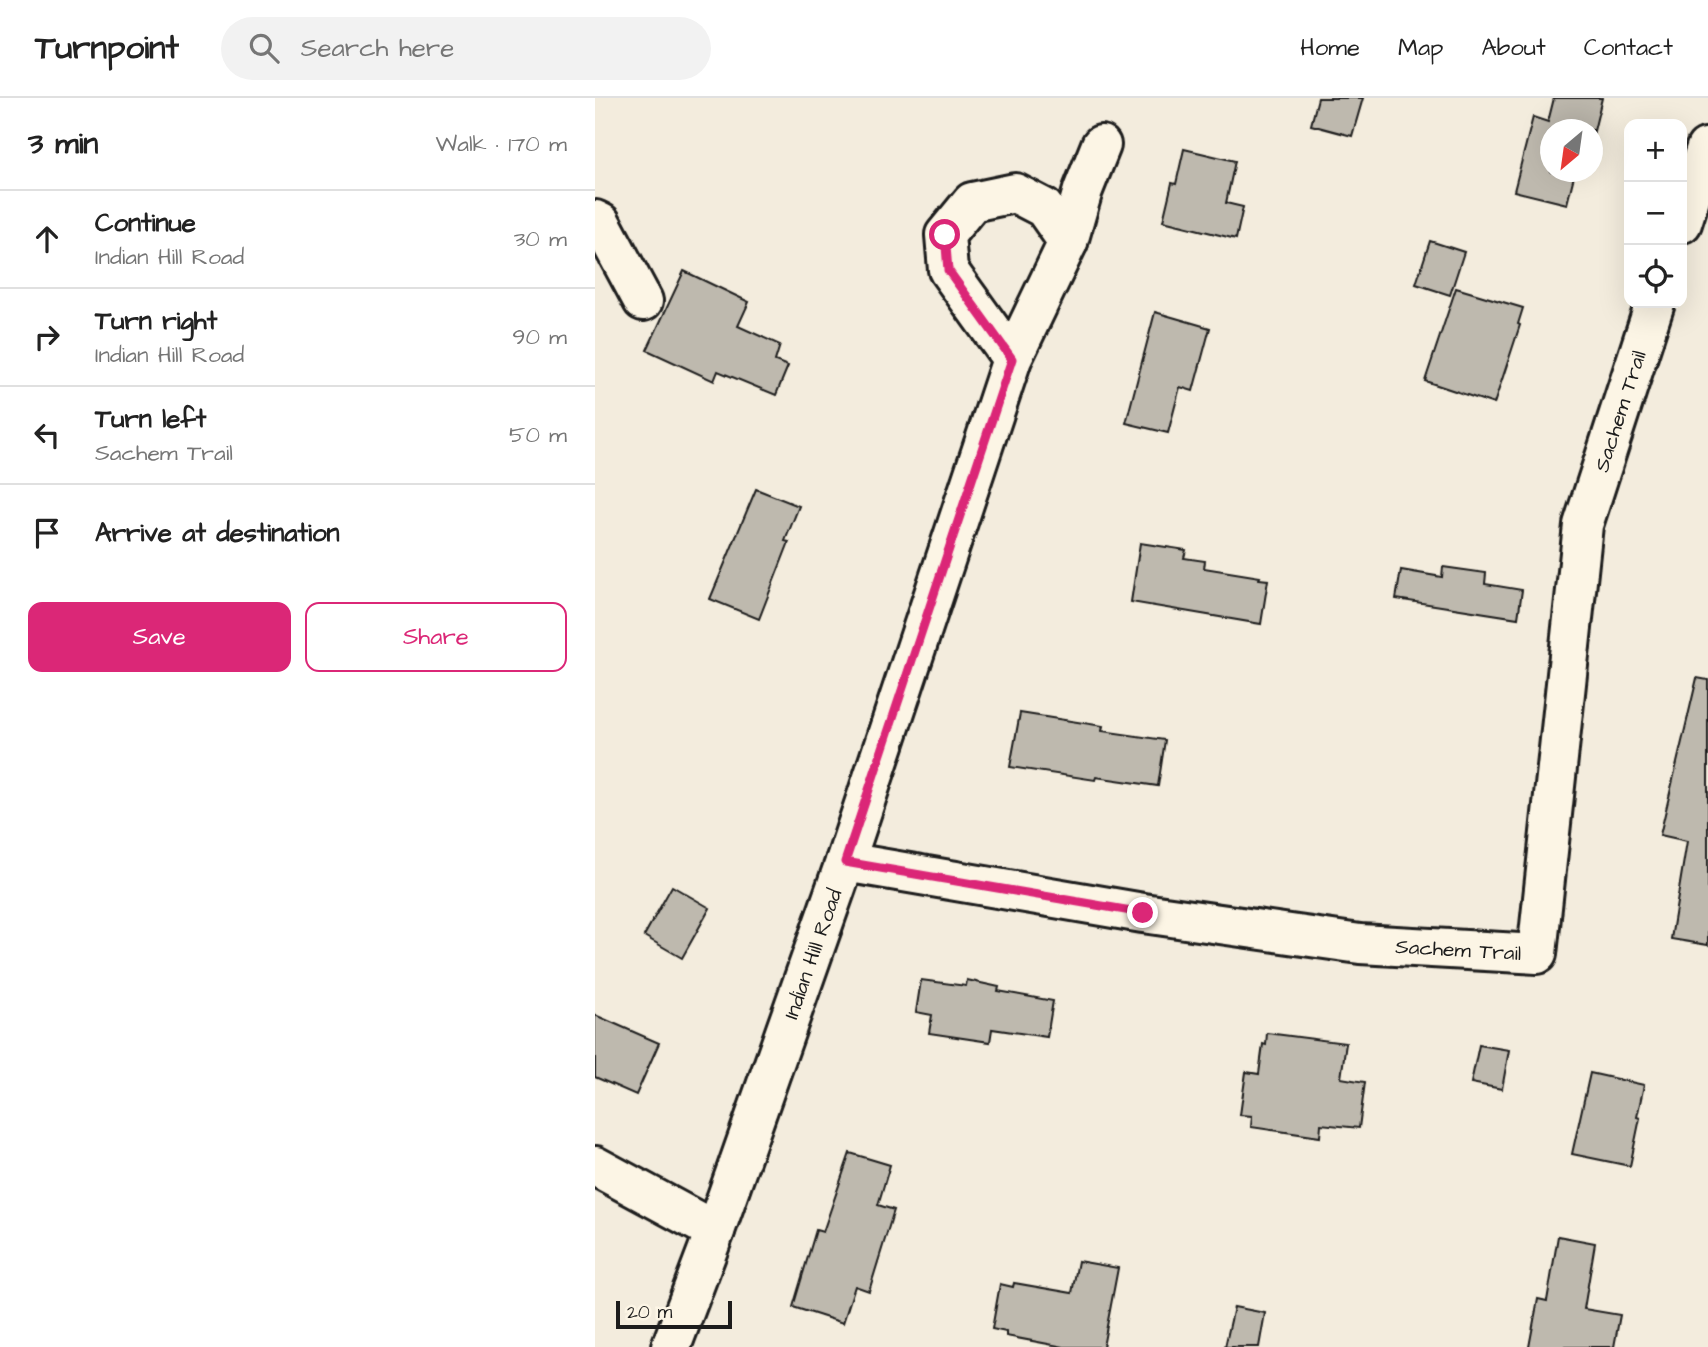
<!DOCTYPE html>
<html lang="en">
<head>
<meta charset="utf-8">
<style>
	:root { --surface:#fff; --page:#f2f2f2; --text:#222; --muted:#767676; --line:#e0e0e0; --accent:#db2777 }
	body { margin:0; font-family:"Architects Daughter",sans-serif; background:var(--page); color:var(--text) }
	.controls { position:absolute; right:21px; top:21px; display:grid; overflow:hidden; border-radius:14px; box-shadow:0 7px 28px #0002 }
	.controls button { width:63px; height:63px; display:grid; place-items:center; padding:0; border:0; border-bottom:2px solid var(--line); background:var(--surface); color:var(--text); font:35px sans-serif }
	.compass { position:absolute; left:945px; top:21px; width:63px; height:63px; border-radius:50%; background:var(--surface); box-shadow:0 7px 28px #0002; rotate:209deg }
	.scale { position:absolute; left:21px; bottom:18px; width:116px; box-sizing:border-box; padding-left:7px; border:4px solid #1c1c1c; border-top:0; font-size:19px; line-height:24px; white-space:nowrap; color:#1c1c1c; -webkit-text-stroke:5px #fcf5e5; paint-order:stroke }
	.stop { position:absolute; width:21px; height:21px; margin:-16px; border:5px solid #db2777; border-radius:50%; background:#fff }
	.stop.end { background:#db2777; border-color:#fff; box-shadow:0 2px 7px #0008 }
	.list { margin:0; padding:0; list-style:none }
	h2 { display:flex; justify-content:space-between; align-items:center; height:91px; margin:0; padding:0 28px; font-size:30px }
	h2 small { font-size:23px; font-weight:400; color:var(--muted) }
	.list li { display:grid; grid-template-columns:46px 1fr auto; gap:21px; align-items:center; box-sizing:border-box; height:98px; padding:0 28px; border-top:2px solid var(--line) }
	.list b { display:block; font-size:26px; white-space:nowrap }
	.list p { margin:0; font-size:23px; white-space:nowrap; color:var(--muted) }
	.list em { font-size:23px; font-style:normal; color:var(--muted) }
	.actions { display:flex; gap:14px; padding:21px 28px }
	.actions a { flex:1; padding:16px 0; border:2px solid var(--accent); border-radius:14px; text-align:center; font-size:24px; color:var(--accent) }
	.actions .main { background:var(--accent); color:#fff }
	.icon { flex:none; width:38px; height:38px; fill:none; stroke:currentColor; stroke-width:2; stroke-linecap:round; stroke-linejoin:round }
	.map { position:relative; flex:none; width:1113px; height:1249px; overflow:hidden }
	header { display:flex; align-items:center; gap:42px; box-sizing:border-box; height:98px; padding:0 35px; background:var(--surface); border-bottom:2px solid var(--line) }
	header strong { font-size:33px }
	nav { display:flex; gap:38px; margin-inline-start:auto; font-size:24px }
	.search { width:490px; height:63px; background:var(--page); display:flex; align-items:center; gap:18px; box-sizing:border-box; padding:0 24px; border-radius:38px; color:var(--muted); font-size:26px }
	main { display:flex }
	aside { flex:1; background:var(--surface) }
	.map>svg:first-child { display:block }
</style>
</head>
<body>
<header>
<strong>Turnpoint</strong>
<div class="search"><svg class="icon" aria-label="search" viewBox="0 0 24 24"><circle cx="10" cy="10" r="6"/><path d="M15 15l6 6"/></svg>Search here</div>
<nav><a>Home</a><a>Map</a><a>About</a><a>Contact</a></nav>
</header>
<main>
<aside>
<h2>3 min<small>Walk · 170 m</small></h2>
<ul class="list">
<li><svg class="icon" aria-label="ahead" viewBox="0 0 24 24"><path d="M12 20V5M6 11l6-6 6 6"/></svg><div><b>Continue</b><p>Indian Hill Road</p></div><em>30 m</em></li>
<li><svg class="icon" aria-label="right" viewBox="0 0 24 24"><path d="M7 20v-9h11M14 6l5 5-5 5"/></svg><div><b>Turn right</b><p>Indian Hill Road</p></div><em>90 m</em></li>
<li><svg class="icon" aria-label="left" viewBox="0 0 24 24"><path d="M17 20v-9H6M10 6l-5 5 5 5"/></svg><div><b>Turn left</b><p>Sachem Trail</p></div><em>50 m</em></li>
<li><svg class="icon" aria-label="arrive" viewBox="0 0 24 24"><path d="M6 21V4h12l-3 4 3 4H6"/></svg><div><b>Arrive at destination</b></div></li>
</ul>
<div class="actions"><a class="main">Save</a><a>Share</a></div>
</aside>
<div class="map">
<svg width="1113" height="1249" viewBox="0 0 1113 1249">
	<rect width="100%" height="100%" fill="#f3ecdd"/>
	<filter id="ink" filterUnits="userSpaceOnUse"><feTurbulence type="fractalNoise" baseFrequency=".0143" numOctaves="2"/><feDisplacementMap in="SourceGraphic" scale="14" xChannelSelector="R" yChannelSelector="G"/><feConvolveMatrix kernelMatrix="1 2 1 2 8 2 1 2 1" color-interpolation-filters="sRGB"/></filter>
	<g filter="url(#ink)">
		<g fill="#beb9ae" stroke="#1c1c1c" stroke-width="2">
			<path d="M 723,0 L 768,0 L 757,38 L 716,27 Z"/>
			<path d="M 959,0 L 1007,0 L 998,37 L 998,32 L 956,32 L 956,74 L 980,74 L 972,106 L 919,93 L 938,19 L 953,24 Z"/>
			<path d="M 589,51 L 640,63 L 631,105 L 648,109 L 641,141 L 568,123 L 577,85 L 581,86 Z"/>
			<path d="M 835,143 L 869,154 L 855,197 L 821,186 Z"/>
			<path d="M 89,173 L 154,204 L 143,228 L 185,247 L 180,263 L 193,268 L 181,297 L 123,273 L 119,283 L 52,252 Z"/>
			<path d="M 861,190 L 928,210 L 923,226 L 925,227 L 899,306 L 830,283 Z"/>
			<path d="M 560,214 L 615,230 L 598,293 L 585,289 L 573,335 L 531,325 Z"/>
			<path d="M 161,391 L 204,408 L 190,443 L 194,444 L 164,521 L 115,501 Z"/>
			<path d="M 545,445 L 591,452 L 589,460 L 610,463 L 609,470 L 665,479 L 664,481 L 673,482 L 666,526 L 536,504 Z"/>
			<path d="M 848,469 L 891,475 L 890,486 L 927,492 L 923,520 L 801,501 L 806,472 L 847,479 Z"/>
			<path d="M 1102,580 L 1113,582 L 1113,847 L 1076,841 L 1092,743 L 1065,737 Z"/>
			<path d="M 425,615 L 508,628 L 507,633 L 570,642 L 563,688 L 501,679 L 500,682 L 415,669 Z"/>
			<path d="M 77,788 L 115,810 L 87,860 L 49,838 Z"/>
			<path d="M 326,882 L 371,888 L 372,882 L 404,889 L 403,893 L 458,903 L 452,939 L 397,931 L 395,944 L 334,935 L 337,917 L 321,914 Z"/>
			<path d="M 0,917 L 64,945 L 41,997 L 0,979 Z"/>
			<path d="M 672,935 L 751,945 L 746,980 L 770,984 L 764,1030 L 726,1026 L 725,1039 L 656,1029 L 657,1018 L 645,1017 L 651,974 L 664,976 L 668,946 L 671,947 Z"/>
			<path d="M 884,947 L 914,952 L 907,991 L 876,985 Z"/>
			<path d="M 995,975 L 1049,987 L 1042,1019 L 1045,1020 L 1035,1068 L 977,1056 Z"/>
			<path d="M 255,1055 L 295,1067 L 283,1107 L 299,1112 L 274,1193 L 260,1188 L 248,1225 L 198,1209 L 221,1132 L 228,1134 Z"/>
			<path d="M 963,1138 L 1000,1145 L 989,1211 L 1025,1217 L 1019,1249 L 934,1249 L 943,1201 L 952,1203 Z"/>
			<path d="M 483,1163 L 523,1170 L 508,1249 L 469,1249 L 411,1238 L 411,1234 L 397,1231 L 405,1186 L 418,1189 L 419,1185 L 477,1195 Z"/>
			<path d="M 639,1209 L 670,1215 L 664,1249 L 630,1249 Z"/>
		</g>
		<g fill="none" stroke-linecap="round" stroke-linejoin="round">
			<g stroke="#1c1c1c" stroke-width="44">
				<g id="street">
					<path d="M 0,122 L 6,125 L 48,203"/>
					<path d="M 1087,125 L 1111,50"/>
					<path d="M 473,144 L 488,92 L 506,47"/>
					<path id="s1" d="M 250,764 L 548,815 L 765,846 L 942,856 L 988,427 L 1060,205"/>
					<path d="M 0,1068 L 120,1133"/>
					<path id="s2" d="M 76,1249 L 120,1133 L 250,764 L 417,261 L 473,144 L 449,110 L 420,95 L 377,104 L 350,137 L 353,172 L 417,261"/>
				</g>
			</g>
			<use href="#street" stroke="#fcf5e5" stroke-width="38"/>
		</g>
	</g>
	<g fill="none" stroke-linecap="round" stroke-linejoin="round" filter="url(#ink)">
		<path stroke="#db2777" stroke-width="9" d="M 350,137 L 353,172 L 417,261 L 250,764 L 548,815"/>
	</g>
	<g text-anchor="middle" stroke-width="5" stroke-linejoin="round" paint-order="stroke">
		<g font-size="21" fill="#1c1c1c" stroke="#fcf5e5">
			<text dy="7" stroke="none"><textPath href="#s1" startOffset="1250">Sachem Trail</textPath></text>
			<text dy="7" stroke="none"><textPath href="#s1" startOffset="620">Sachem Trail</textPath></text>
			<text dy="7" stroke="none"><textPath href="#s2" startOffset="418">Indian Hill Road</textPath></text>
		</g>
	</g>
</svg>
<div class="controls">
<button>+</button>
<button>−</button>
<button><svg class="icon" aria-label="locate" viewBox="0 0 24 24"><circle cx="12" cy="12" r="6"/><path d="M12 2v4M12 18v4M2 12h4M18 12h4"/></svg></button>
</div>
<svg class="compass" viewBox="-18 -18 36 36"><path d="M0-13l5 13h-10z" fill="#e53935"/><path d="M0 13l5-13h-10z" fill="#767676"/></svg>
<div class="scale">20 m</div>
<div class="stop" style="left:350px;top:137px"></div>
<div class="stop end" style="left:548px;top:815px"></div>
</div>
</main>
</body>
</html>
